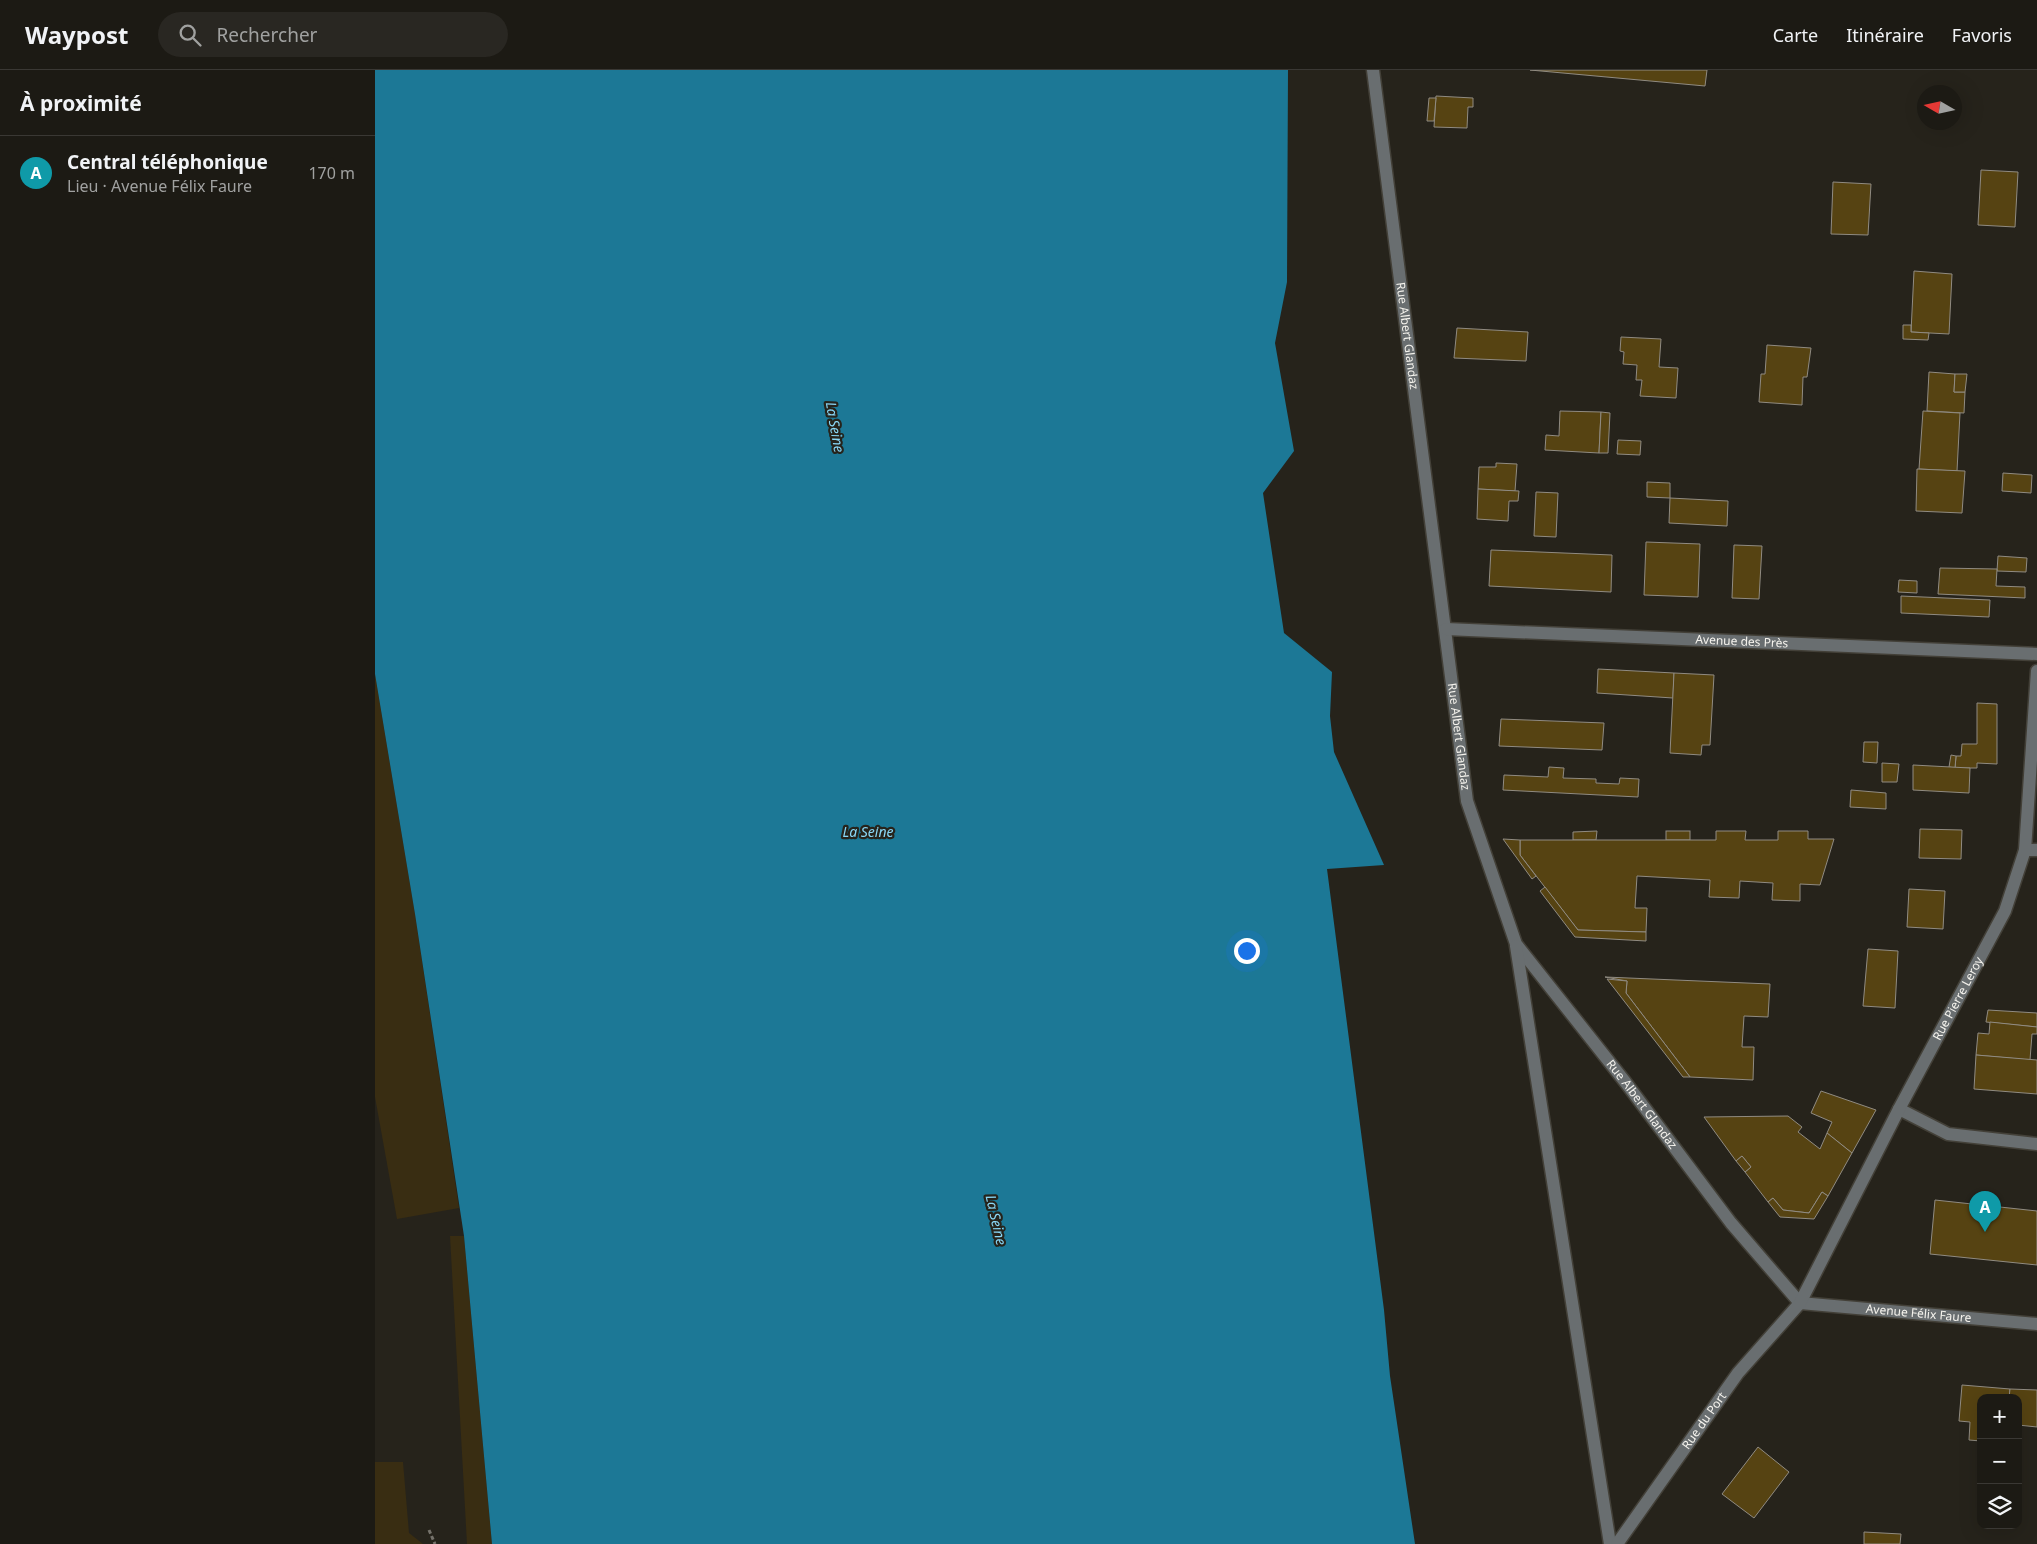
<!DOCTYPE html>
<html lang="fr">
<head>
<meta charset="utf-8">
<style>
	:root { --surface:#1c1a14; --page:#292722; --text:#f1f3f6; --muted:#a0a1a0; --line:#3a3834; --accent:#1dc9fd }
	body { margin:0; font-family:"Noto Sans",sans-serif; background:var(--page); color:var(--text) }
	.controls { position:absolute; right:15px; bottom:15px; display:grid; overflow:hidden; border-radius:10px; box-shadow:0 5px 20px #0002 }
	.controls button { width:45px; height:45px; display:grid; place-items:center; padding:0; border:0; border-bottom:1px solid var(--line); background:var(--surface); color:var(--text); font:25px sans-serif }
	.compass { position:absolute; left:1542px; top:15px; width:45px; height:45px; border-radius:50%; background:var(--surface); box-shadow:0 5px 20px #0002; rotate:279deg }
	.you { position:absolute; left:871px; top:880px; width:18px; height:18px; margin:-12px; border:4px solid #fff; border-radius:50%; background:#1a73e8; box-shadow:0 0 0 8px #1a73e833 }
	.badge { display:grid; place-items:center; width:32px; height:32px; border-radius:50%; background:var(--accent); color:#fff; font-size:16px; font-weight:700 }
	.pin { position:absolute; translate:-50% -41px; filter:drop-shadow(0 1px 2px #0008) }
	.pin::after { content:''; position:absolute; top:26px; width:18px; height:15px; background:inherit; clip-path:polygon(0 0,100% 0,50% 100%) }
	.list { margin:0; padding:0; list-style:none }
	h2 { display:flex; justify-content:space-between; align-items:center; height:65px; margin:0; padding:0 20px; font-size:21px }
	h2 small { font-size:16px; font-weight:400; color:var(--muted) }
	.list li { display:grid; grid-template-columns:32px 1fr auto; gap:15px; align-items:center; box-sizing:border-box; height:75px; padding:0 20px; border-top:1px solid var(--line) }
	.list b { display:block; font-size:19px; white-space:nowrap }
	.list p { margin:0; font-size:16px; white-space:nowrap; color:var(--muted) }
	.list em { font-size:16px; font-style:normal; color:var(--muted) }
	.icon { flex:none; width:28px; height:28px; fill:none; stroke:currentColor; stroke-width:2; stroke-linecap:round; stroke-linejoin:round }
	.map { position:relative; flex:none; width:1662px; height:1474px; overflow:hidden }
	header { display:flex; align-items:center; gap:30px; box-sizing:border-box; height:70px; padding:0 25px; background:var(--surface); border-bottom:1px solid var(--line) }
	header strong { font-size:24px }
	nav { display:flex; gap:28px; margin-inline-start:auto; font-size:18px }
	.search { width:350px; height:45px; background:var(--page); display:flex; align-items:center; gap:12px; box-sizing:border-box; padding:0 18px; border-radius:28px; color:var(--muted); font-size:19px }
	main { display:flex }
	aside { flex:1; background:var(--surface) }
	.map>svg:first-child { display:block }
</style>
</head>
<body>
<header>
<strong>Waypost</strong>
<div class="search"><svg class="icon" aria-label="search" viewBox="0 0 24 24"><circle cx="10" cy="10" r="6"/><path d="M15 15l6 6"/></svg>Rechercher</div>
<nav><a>Carte</a><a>Itinéraire</a><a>Favoris</a></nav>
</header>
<main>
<aside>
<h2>À proximité<small></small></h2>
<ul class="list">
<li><span class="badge" style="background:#0f9aa8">A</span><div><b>Central téléphonique</b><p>Lieu · Avenue Félix Faure</p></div><em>170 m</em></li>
</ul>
</aside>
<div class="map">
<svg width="1662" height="1474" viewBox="0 0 1662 1474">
	<rect width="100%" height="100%" fill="#26231b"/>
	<g fill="#392d12">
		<path d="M 0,604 L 40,844 L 84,1138 L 22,1149 L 0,1027 Z"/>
		<path d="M 75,1166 L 89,1166 L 117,1474 L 92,1474 Z"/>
		<path d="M 0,1392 L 28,1392 L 34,1463 L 48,1474 L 0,1474 Z"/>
	</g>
	<path fill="#1c7896" d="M 0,0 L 913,0 L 912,212 L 900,273 L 919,381 L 888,423 L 909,563 L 957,602 L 955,646 L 959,682 L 1009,795 L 952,799 L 1009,1240 L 1015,1306 L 1040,1474 L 117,1474 L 89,1166 L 40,844 L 0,604 Z"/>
	<g fill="#564312" stroke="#908b82">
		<path d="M 1155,0 L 1332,0 L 1330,16 Z"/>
		<path d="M 1061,26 L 1098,28 L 1098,37 L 1093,37 L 1092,58 L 1059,57 Z"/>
		<path d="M 1054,28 L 1061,28 L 1059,51 L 1052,51 Z"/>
		<path d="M 1606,100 L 1643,102 L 1640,157 L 1603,155 Z"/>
		<path d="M 1458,112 L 1496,114 L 1493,165 L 1456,164 Z"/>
		<path d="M 1539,201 L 1577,204 L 1574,264 L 1536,262 Z"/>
		<path d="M 1528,255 L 1536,255 L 1536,262 L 1554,263 L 1553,270 L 1528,269 Z"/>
		<path d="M 1082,258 L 1153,262 L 1151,291 L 1079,288 Z"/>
		<path d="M 1246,267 L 1286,269 L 1284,297 L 1303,298 L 1301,328 L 1265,326 L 1267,310 L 1261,310 L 1262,295 L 1248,294 L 1249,282 L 1245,281 Z"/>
		<path d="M 1392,275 L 1436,278 L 1432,307 L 1428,307 L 1427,335 L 1384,332 L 1386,304 L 1390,304 Z"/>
		<path d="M 1554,302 L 1580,304 L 1579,322 L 1590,322 L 1589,343 L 1552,341 Z"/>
		<path d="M 1580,304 L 1592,304 L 1590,322 L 1579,322 Z"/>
		<path d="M 1185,341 L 1226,342 L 1224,383 L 1170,380 L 1171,365 L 1184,366 Z"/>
		<path d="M 1548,341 L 1585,343 L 1582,401 L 1544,399 Z"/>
		<path d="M 1226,342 L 1235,343 L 1233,383 L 1224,383 Z"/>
		<path d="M 1243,370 L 1266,371 L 1265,385 L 1242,384 Z"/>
		<path d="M 1121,393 L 1142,394 L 1140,421 L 1103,419 L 1104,397 L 1121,397 Z"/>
		<path d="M 1542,399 L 1590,401 L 1587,443 L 1541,441 Z"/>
		<path d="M 1628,403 L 1657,405 L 1656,423 L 1627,421 Z"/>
		<path d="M 1272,412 L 1295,413 L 1295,428 L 1272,427 Z"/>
		<path d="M 1103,419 L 1144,421 L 1143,431 L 1134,431 L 1133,451 L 1102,449 Z"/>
		<path d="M 1161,422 L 1183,423 L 1181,467 L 1159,466 Z"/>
		<path d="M 1295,428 L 1353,431 L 1352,456 L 1294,453 Z"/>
		<path d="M 1271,472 L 1325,474 L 1323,527 L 1269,525 Z"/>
		<path d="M 1359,475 L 1387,476 L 1384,529 L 1357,528 Z"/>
		<path d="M 1116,480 L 1237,485 L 1236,522 L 1114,516 Z"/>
		<path d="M 1623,486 L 1652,488 L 1651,502 L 1622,501 Z"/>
		<path d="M 1565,498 L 1622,499 L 1621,516 L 1650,517 L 1650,528 L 1563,524 Z"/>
		<path d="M 1524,510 L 1542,511 L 1542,523 L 1523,522 Z"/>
		<path d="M 1526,526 L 1615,530 L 1614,547 L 1526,543 Z"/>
		<path d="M 1223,599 L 1299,603 L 1298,628 L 1222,623 Z"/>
		<path d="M 1299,603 L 1339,605 L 1335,675 L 1327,675 L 1326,685 L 1295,683 Z"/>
		<path d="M 1602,633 L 1622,634 L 1622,694 L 1602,693 L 1602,698 L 1580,698 L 1581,686 L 1586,686 L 1587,674 L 1602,674 Z"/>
		<path d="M 1126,649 L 1229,653 L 1227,680 L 1124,676 Z"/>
		<path d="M 1489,672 L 1503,672 L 1502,693 L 1488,692 Z"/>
		<path d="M 1576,685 L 1581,686 L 1580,698 L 1574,697 Z"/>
		<path d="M 1507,693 L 1524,694 L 1522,712 L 1507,712 Z"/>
		<path d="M 1538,695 L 1595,698 L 1594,723 L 1538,720 Z"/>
		<path d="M 1174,697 L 1189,698 L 1188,708 L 1221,709 L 1221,713 L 1244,714 L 1245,708 L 1264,709 L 1263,727 L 1128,720 L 1129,705 L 1173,707 Z"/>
		<path d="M 1476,720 L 1511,723 L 1511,739 L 1475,737 Z"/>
		<path d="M 1545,759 L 1587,760 L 1586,789 L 1544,788 Z"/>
		<path d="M 1222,761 L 1221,770 L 1198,770 L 1198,762 Z"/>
		<rect x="1291" y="761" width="24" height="9"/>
		<path d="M 1341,761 L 1371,761 L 1370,770 L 1403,770 L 1403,761 L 1433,761 L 1433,769 L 1459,769 L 1445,815 L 1425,814 L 1425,831 L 1397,830 L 1398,813 L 1365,811 L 1364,828 L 1334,827 L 1335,810 L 1262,806 L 1260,838 L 1272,838 L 1271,862 L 1203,860 L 1145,785 L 1145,770 L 1341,770 Z"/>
		<path d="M 1128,769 L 1145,770 L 1145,785 L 1161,806 L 1157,809 Z"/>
		<path d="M 1170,817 L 1203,860 L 1271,862 L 1271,871 L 1200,867 L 1165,821 Z"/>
		<path d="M 1534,819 L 1570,821 L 1568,859 L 1532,857 Z"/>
		<path d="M 1493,879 L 1523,881 L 1520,938 L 1488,936 Z"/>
		<path d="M 1230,907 L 1395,914 L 1393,947 L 1369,946 L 1367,977 L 1379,977 L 1378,1010 L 1315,1007 L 1251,923 L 1252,911 Z"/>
		<path d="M 1232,909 L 1252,911 L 1251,923 L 1315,1007 L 1308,1007 Z"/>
		<path d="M 1613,940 L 1662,943 L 1662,957 L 1611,952 Z"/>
		<path d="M 1615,952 L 1662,957 L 1662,964 L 1657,964 L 1655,990 L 1601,985 L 1603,963 L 1614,964 Z"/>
		<path d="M 1601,985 L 1662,990 L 1662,1024 L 1599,1019 Z"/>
		<path d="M 1446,1021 L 1501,1040 L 1477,1083 L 1452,1063 L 1457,1052 L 1436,1043 Z"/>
		<path d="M 1413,1046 L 1427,1057 L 1423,1062 L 1445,1079 L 1452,1063 L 1477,1083 L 1453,1126 L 1447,1122 L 1434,1143 L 1408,1140 L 1398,1128 L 1393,1132 L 1370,1102 L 1376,1097 L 1367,1086 L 1361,1091 L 1329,1047 Z"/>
		<path d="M 1367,1086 L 1376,1097 L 1370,1102 L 1361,1091 Z"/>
		<path d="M 1447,1122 L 1453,1126 L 1439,1149 L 1405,1147 L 1393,1132 L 1398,1128 L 1408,1140 L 1434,1143 Z"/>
		<path d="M 1560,1130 L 1662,1141 L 1662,1195 L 1555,1184 Z"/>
		<path d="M 1587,1315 L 1635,1319 L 1634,1328 L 1606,1328 L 1606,1371 L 1594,1370 L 1595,1352 L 1584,1351 Z"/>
		<path d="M 1635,1319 L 1662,1320 L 1662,1357 L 1643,1355 L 1643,1328 L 1634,1328 Z"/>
		<path d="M 1383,1377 L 1414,1402 L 1379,1448 L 1347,1424 Z"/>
		<path d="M 1489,1462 L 1526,1464 L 1525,1474 L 1489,1474 Z"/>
	</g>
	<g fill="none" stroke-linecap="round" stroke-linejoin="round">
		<g stroke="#434038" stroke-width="15">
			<path id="lane" d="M 1650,780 L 1662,780"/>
		</g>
		<g stroke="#434038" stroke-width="15">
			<g id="street">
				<path id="s1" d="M 998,0 L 1092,731 L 1141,874 L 1251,1013 L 1356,1153 L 1425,1233"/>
				<path id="s2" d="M 1071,559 L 1662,584"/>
				<path d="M 1141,876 L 1235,1474"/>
				<path d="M 1524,1039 L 1573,1064 L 1662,1074"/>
				<path id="s3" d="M 1425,1233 L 1662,1254"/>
				<path id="s4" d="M 1242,1474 L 1363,1303 L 1425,1233 L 1524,1039 L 1630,841 L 1650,780 L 1662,601"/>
			</g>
		</g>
		<path stroke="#75726b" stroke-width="3" stroke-dasharray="4 2.5" stroke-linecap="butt" d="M 54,1460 L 60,1474"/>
		<use href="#lane" stroke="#696e70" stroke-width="12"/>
		<use href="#street" stroke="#696e70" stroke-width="12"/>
	</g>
	<g text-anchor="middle" stroke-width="4.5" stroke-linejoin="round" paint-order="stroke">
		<g font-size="12" fill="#f5f3ed" stroke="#26231b">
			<text dy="4" stroke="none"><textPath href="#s1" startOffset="268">Rue Albert Glandaz</textPath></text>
			<text dy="4" stroke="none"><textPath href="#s2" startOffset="296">Avenue des Près</textPath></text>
			<text dy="4" stroke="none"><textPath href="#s1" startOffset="672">Rue Albert Glandaz</textPath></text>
			<text dy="4" stroke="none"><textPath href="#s4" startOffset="646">Rue Pierre Leroy</textPath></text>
			<text dy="4" stroke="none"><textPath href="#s1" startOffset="1092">Rue Albert Glandaz</textPath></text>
			<text dy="4" stroke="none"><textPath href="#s3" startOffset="119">Avenue Félix Faure</textPath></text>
			<text dy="4" stroke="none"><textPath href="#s4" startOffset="151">Rue du Port</textPath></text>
		</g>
		<g font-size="14" font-style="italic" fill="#89d7f6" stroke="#26231b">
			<text transform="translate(460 357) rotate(80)" y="5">La Seine</text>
			<text x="493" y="767">La Seine</text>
			<text transform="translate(621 1150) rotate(77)" y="5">La Seine</text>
		</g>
	</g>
</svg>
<div class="controls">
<button>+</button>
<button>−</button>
<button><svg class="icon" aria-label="layers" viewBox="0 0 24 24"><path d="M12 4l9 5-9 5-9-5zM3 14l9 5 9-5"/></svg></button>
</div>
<svg class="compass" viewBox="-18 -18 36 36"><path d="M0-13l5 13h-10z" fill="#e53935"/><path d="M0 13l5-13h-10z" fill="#a0a1a0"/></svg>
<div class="you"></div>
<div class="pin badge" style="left:1610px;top:1162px;background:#0f9aa8">A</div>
</div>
</main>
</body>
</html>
